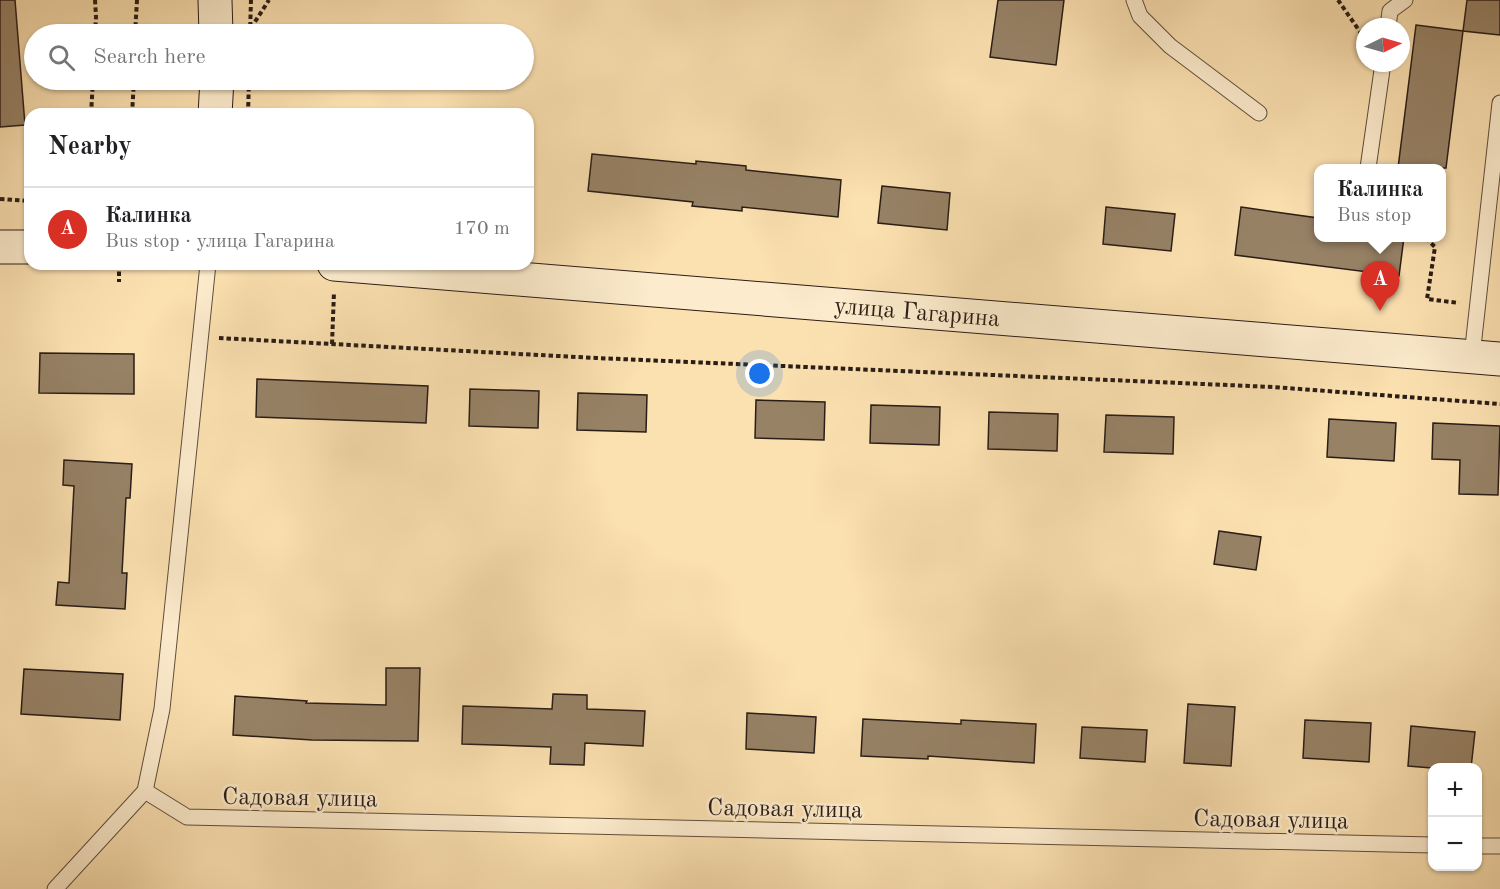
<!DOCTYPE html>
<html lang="en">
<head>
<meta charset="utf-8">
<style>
	:root { --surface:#fff; --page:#f6f6f6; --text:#202124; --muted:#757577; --line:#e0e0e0; --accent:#d93025 }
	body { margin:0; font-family:"Old Standard TT",serif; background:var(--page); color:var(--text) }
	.controls { position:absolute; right:18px; bottom:18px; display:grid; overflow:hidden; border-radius:12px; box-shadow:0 2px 4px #0004 }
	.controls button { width:54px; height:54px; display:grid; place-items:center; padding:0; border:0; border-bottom:2px solid var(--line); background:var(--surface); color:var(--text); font:30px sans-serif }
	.compass { position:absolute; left:1356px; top:18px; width:54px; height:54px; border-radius:50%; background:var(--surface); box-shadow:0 2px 4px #0004; rotate:85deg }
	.you { position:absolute; left:760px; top:374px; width:21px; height:21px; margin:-15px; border:4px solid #fff; border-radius:50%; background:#1a73e8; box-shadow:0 0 0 9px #1a73e833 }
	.badge { display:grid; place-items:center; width:39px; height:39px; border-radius:50%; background:var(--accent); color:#fff; font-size:20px; font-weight:700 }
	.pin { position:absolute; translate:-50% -50px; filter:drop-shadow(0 2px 3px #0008) }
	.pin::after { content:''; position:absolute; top:32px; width:21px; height:18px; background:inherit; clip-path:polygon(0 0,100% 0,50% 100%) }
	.popup { position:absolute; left:1314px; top:164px; width:132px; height:78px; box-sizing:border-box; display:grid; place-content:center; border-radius:12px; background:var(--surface); filter:drop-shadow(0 2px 4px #0005); font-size:20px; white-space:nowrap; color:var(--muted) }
	.popup b { font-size:22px; color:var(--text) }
	.popup::after { content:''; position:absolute; left:50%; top:100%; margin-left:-12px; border:12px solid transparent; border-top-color:var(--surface) }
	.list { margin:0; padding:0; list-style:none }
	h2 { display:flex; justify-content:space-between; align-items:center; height:78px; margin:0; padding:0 24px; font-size:26px }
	h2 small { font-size:20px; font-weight:400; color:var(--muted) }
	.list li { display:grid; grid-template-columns:39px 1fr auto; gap:18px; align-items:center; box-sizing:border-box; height:84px; padding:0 24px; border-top:2px solid var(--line) }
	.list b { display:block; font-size:22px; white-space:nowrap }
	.list p { margin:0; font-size:20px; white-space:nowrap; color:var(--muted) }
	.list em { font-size:20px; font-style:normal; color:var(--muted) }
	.icon { flex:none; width:33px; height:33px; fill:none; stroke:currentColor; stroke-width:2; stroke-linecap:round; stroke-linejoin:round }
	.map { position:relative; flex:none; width:1500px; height:889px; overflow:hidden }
	.search { position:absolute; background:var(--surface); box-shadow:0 2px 4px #0004; left:24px; top:24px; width:510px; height:66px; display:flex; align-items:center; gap:15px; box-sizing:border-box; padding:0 21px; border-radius:33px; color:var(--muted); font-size:22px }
	.panel { position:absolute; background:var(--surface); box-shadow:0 2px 4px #0004; left:24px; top:108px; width:510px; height:162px; border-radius:18px }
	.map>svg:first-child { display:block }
</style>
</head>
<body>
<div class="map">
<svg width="1500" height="889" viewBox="0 0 1500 889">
	<rect width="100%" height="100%" fill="#fbe0b0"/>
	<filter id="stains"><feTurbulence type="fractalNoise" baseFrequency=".00333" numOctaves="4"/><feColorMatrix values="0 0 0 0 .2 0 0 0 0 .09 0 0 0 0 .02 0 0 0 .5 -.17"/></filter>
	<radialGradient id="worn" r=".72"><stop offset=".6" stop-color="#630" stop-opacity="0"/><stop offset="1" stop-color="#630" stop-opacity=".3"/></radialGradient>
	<g fill="#978266" stroke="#2a1d16" stroke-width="1.5">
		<path d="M 0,0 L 15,0 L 25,125 L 0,127 Z"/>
		<path d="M 998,0 L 1064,0 L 1056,65 L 990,57 Z"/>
		<path d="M 1467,0 L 1500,0 L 1500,35 L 1463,31 Z"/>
		<path d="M 1416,25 L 1463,31 L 1446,168 L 1398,168 Z"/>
		<path d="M 592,154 L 696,164 L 696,161 L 746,166 L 746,170 L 841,180 L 838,217 L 742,207 L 742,211 L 692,206 L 693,202 L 588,191 Z"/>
		<path d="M 882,186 L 950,193 L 947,230 L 878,223 Z"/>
		<path d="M 1106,207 L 1175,214 L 1171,251 L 1103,244 Z"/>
		<path d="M 1241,207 L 1318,218 L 1318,237 L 1404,237 L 1399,276 L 1235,255 Z"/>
		<path d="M 40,353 L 134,354 L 134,394 L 39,393 Z"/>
		<path d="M 257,379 L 428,386 L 426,423 L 256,417 Z"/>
		<path d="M 470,389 L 539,391 L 538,428 L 469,426 Z"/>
		<path d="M 578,393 L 647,395 L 646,432 L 577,430 Z"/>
		<path d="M 756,400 L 825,402 L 824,440 L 755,438 Z"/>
		<path d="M 871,405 L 940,407 L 939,445 L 870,443 Z"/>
		<path d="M 989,412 L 1058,414 L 1057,451 L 988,449 Z"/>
		<path d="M 1106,415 L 1174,417 L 1173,454 L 1104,452 Z"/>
		<path d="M 1329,419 L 1396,423 L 1394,461 L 1327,457 Z"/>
		<path d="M 1433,423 L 1500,426 L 1498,495 L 1459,494 L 1460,460 L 1432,459 Z"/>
		<path d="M 64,460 L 132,464 L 130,498 L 126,498 L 122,573 L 127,573 L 125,609 L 56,605 L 58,582 L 69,583 L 74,486 L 63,485 Z"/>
		<path d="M 1219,531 L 1261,537 L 1256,570 L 1214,564 Z"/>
		<path d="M 386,668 L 420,668 L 418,741 L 312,740 L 233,735 L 235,696 L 307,701 L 306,703 L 386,705 Z"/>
		<path d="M 24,669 L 123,674 L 120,720 L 21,714 Z"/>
		<path d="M 553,694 L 587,695 L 587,709 L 645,711 L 643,746 L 585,743 L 584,765 L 550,764 L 551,747 L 462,744 L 463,706 L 552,709 Z"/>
		<path d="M 1188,704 L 1235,707 L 1231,766 L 1184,763 Z"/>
		<path d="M 747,713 L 816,717 L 814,753 L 746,749 Z"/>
		<path d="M 863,719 L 961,724 L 961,720 L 1036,724 L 1034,763 L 928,756 L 928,759 L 861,756 Z"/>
		<path d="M 1305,720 L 1371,723 L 1369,762 L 1303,758 Z"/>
		<path d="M 1411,726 L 1475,732 L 1471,768 L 1432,768 L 1408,766 Z"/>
		<path d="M 1082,727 L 1147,730 L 1145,762 L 1080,758 Z"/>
	</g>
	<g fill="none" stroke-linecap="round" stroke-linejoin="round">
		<g stroke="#5e4e3c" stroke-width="17">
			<g id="service">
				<path d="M 1134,0 L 1140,16 L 1170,46 L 1259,113"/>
				<path d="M 1388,27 L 1390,11 L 1405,0"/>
				<path d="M 1368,168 L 1383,63"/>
				<path d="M 1472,356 L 1500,103"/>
				<path d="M 145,791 L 187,817 L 1432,845"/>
				<path d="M 1478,846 L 1500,846"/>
				<path d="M 55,889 L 145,791 L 162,709 L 208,264"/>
			</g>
		</g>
		<g stroke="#2a1d16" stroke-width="35">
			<g id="secondary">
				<path d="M 215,0 L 216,34"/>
				<path d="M 215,114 L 217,80"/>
				<path d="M 0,247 L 30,247"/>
				<path id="s1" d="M 334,264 L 1500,359"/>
			</g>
		</g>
		<g stroke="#2a1d16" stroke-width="4" stroke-dasharray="4.5 3" stroke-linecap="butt">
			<path d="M 95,0 L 96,17 L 95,34"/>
			<path d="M 1338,0 L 1365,39"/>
			<path d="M 251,28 L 269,0"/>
			<path d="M 135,34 L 137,0"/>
			<path d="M 250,34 L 251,0"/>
			<path d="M 91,114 L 93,80"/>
			<path d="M 132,114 L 134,80"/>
			<path d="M 248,114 L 249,80"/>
			<path d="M 0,199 L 30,201"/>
			<path d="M 1426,238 L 1435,247 L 1427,299 L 1459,303"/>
			<path d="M 119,264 L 119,282"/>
			<path d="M 219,338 L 596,358 L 1273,387 L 1500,404"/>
			<path d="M 332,344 L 334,292"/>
		</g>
		<use href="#service" stroke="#fcebcc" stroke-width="15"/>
		<use href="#secondary" stroke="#fcebcc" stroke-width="33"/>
	</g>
	<g text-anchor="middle" stroke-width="5" stroke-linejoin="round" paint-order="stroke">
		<g font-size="24" fill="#2a1d16" stroke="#fcebcc">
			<text dy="8" stroke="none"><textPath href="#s1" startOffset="585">улица Гагарина</textPath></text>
			<text transform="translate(300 797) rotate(1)" y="8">Садовая улица</text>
			<text transform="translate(785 808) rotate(1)" y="8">Садовая улица</text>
			<text transform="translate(1271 819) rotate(1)" y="8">Садовая улица</text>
		</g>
	</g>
	<rect width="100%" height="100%" filter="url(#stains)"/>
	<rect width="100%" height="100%" fill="url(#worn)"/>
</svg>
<div class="controls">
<button>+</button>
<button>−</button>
</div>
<svg class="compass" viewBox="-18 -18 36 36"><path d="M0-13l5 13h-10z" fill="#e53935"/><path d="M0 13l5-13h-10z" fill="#757577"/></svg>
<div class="you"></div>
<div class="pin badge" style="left:1380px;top:311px">A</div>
<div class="popup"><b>Калинка</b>Bus stop</div>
<div class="search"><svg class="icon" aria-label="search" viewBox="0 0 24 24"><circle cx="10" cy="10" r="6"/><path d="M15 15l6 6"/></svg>Search here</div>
<section class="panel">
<h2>Nearby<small></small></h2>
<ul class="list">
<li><span class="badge">A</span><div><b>Калинка</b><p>Bus stop · улица Гагарина</p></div><em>170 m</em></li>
</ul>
</section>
</div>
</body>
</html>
